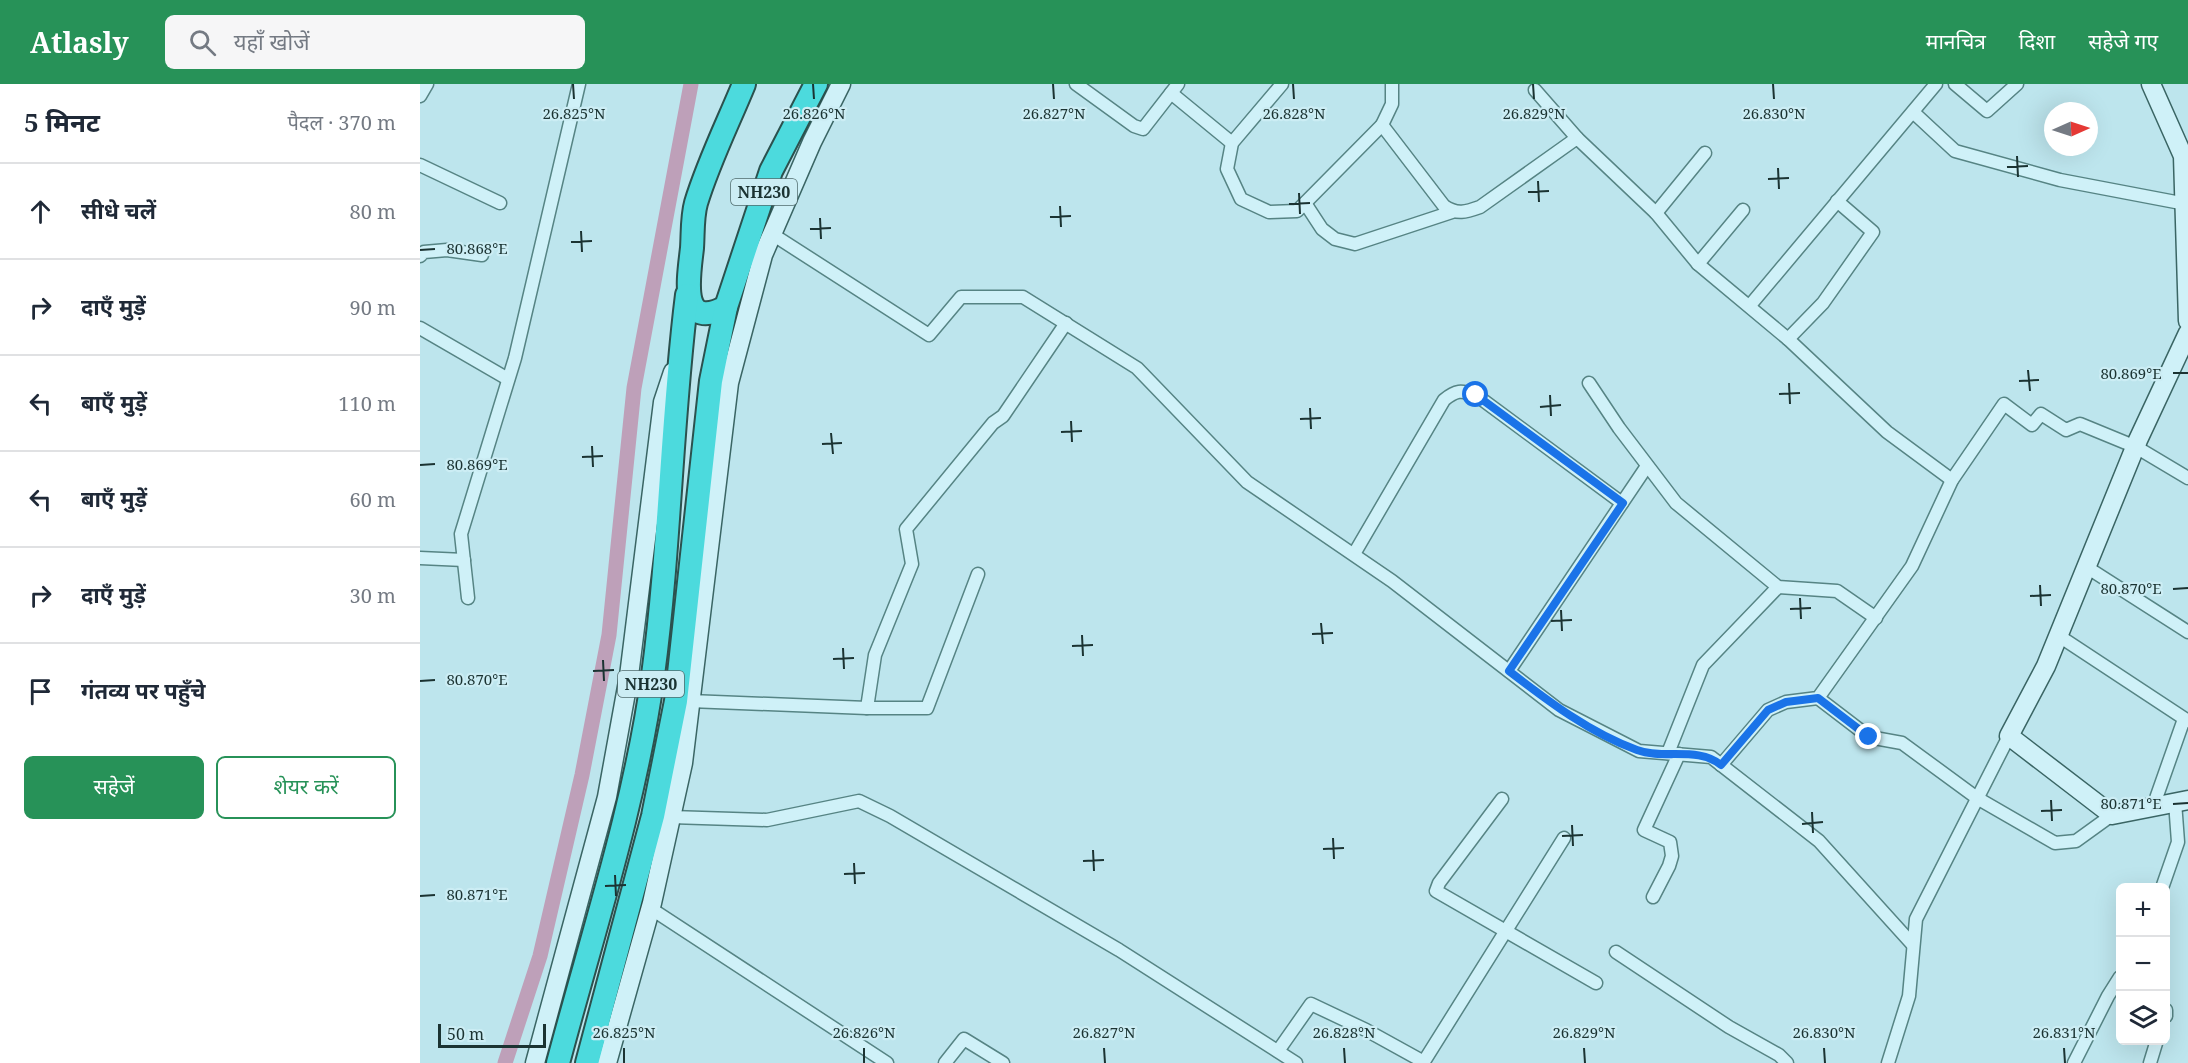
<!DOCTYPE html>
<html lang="hi">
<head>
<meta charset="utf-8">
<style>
	:root { --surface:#fff; --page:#f6f6f7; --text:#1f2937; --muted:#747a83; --line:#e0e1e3; --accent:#279258 }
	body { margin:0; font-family:"Noto Serif","Noto Sans Devanagari",serif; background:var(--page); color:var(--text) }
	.controls { position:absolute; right:18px; bottom:18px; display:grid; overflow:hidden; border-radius:9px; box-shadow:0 6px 24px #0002 }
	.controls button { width:54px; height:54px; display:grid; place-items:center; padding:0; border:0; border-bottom:2px solid var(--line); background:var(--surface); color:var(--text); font:30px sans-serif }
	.compass { position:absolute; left:1624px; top:18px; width:54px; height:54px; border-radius:50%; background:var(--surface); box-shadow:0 6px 24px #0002; rotate:87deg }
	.scale { position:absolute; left:18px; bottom:15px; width:108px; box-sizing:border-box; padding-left:6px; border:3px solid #1b3332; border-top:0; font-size:16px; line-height:21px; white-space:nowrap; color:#1b3332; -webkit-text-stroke:4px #ccedf4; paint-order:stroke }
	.stop { position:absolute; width:18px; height:18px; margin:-14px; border:4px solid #1a73e8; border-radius:50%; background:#fff }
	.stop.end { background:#1a73e8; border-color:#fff; box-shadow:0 2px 6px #0008 }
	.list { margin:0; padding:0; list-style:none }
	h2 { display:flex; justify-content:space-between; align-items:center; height:78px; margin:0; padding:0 24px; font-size:26px }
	h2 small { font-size:20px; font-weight:400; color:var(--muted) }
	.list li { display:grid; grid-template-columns:39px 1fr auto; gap:18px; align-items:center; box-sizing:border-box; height:96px; padding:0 24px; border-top:2px solid var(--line) }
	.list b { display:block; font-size:22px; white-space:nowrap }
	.list em { font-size:20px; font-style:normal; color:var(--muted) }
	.actions { display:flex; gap:12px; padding:18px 24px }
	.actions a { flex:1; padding:14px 0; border:2px solid var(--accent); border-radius:9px; text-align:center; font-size:21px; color:var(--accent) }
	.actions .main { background:var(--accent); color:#fff }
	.icon { flex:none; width:33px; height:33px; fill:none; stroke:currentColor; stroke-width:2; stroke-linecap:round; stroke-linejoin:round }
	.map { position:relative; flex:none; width:1768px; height:979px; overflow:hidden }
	header { display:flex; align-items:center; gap:36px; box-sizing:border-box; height:84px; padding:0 30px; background:var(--accent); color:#fff }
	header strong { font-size:28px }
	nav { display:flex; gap:33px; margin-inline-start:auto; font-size:21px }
	.search { width:420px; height:54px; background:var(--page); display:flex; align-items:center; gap:15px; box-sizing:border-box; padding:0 21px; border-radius:9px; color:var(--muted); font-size:22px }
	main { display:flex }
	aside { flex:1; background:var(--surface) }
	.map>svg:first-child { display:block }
</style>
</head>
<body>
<header>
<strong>Atlasly</strong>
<div class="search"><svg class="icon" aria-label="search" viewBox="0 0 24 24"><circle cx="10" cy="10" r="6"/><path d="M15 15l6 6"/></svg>यहाँ खोजें</div>
<nav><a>मानचित्र</a><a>दिशा</a><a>सहेजे गए</a></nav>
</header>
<main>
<aside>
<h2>5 मिनट<small>पैदल · 370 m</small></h2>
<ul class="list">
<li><svg class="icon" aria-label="ahead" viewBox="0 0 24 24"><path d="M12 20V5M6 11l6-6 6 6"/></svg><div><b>सीधे चलें</b></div><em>80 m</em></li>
<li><svg class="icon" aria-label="right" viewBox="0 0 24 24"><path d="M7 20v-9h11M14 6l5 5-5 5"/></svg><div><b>दाएँ मुड़ें</b></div><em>90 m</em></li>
<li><svg class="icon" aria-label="left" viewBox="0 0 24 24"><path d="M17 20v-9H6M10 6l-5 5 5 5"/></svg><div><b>बाएँ मुड़ें</b></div><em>110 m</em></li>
<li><svg class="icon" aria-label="left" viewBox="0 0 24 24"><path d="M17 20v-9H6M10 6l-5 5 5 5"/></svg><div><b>बाएँ मुड़ें</b></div><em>60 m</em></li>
<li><svg class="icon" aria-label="right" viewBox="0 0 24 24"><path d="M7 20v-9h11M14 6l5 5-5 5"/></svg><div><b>दाएँ मुड़ें</b></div><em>30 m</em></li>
<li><svg class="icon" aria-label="arrive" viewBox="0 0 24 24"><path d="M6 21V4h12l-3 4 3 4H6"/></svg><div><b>गंतव्य पर पहुँचे</b></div></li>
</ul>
<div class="actions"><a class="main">सहेजें</a><a>शेयर करें</a></div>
</aside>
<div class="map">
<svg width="1768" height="979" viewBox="0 0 1768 979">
	<rect width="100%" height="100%" fill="#bde5ed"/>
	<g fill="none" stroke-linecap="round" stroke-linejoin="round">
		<path stroke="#bea0b9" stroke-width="15" d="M 85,979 L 120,872 L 162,691 L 189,551 L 214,304 L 271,0"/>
		<g stroke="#568484" stroke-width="15">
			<g id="street">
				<path d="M 656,0 L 714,42 L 723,45 L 758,0"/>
				<path d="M 862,0 L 812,59 L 807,85 L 821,115 L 849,128 L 877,127 L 962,41"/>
				<path d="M 972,0 L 972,20 L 962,41 L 1024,122 C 1037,131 1046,128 1060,123 L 1157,54 L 1236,129 L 1278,180 L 1368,255 L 1467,348 L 1532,396"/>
				<path d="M 1535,0 L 1567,27 L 1597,0"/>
				<path d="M 1115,6 L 1157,54"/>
				<path d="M 751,9 L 812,59"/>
				<path d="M 0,12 L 7,0"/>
				<path d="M 1493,28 L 1535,67 L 1640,96 L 1766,120"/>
				<path d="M 0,81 L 80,119"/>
				<path d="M 885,119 L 902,145 L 915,155 L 935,160 L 1032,128"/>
				<path d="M 1236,129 L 1285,69"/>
				<path d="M 352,150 L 509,251 L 541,213 L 603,213 L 717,284 L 827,398 L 972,497 L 1139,626 L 1219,667 L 1291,673 L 1399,757 L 1493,861"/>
				<path d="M 0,172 L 4,168 L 27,166 L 62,171"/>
				<path d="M 1278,180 L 1323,126"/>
				<path d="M 1332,219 L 1516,0"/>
				<path d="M 0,244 L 88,295"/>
				<path d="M 1368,255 L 1403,219 L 1453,148 L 1417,117"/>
				<path d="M 1169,299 L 1199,344 L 1256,419 L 1358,503 L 1417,507 L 1456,534"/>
				<path d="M 934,470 L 1024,316 C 1036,306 1041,306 1056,311 L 1202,419"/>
				<path d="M 0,474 L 44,476"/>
				<path d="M 1668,484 L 1768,548"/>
				<path d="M 48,514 L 41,450 L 95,274 L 159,0"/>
				<path d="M 1639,552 L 1768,637"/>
				<path d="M 1089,587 L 1227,382"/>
				<path d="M 1398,614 L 1449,653 L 1482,659 L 1557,714 L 1635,759 L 1656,757 L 1692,731"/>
				<path d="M 270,617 L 447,624 L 507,624 L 558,490"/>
				<path d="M 447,624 L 455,571 L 492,480 L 486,445 L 573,339 L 583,332 L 646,239"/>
				<path d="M 1248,669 L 1283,581 L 1358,503"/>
				<path d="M 1301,681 L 1348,626 L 1366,618 L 1398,614 L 1492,482 L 1532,396 L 1584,320 L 1612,341 L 1621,330 L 1646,346 L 1660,340 L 1716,363 L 1768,394"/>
				<path d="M 1082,715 L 1019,799 L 1016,807 L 1176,899"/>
				<path d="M 1733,723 L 1764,635"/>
				<path d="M 251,733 L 347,736 L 439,717 L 470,732 L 699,866 L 876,979"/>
				<path d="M 1742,804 L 1758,758 L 1755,718"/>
				<path d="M 1233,813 L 1249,782 L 1252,772 L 1250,758 L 1224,746 L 1259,670"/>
				<path d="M 230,824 L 467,979"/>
				<path d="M 1196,868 L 1309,943 L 1359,971 L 1367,979"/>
				<path d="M 1746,926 L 1746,932"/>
				<path d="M 858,967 L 891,920 L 946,946 L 1004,978"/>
				<path d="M 525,979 L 544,955 L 583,979"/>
				<path d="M 1003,979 L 1144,754"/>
				<path d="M 1468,979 L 1489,912 L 1496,835 L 1589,652"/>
				<path d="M 1654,979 L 1688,912 L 1700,893"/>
				<path d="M 1730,979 L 1737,956"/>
			</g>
		</g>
		<g stroke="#3a6564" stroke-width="21">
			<g id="secondary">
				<path d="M 1731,0 L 1763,72 L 1768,237"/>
				<path d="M 1768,249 L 1718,356 L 1626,582 L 1589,652 L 1692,731 L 1768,716"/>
				<path d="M 115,979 L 187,713 L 209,592 L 243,318 L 253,288"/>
				<path d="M 187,979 L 232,819 L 263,679 L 309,299 L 343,171 L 392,58 L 421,0"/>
			</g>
		</g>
		<g stroke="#2b514e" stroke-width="26">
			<g id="highway">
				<path d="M 306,223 C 258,248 269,192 272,164 C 273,150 272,133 276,119 C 288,79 308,39 324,0"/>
				<path d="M 138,979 C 172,851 215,722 233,591 C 250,465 251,337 267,211"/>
				<path d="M 167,979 L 233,732 L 256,617 L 291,297 L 306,223 L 351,87 L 396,0"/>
			</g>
		</g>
		<use href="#street" stroke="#cff1f8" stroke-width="12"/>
		<use href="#secondary" stroke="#cff1f8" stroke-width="18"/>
		<use href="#highway" stroke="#4cdadd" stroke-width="22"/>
	</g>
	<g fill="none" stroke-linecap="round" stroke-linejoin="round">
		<path stroke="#1a73e8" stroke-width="8" d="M 1056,311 L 1203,419 L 1089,587 C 1128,617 1170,649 1217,666 C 1244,676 1278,662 1301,681 L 1348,626 L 1366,618 L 1398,614 L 1449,653"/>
	</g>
	<path fill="none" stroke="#1b3332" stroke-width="2" d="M 153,0 L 154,15M 393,0 L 394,15M 633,0 L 634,15M 873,0 L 874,15M 1113,0 L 1114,15M 1353,0 L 1354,15M 1597,72 L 1598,93M 1587,83 L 1608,82M 1358,84 L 1359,105M 1348,95 L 1369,94M 1118,97 L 1119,118M 1108,108 L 1129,107M 879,109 L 880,130M 869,120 L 890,119M 640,122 L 641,143M 630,133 L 651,132M 400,134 L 401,155M 390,145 L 411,144M 161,147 L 162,168M 151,158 L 172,157M 0,166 L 15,165M 1608,286 L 1610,307M 1753,289 L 1768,289M 1599,297 L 1619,296M 1369,299 L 1370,320M 1359,310 L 1380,309M 1130,311 L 1131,332M 1120,323 L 1141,321M 890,324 L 891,345M 880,335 L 901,334M 651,337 L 652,358M 641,348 L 662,347M 411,349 L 413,370M 402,360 L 422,359M 172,362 L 173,383M 162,373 L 183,372M 0,381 L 15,380M 1620,501 L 1621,522M 1753,505 L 1768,504M 1610,512 L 1631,511M 1380,514 L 1381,535M 1370,525 L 1391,524M 1141,526 L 1142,547M 1131,537 L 1152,536M 901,539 L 903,560M 892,550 L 913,549M 662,551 L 663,572M 652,562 L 673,561M 423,564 L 424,585M 413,575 L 434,574M 183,576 L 184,597M 173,587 L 194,586M 0,597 L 15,596M 1631,716 L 1632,737M 1753,720 L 1768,719M 1621,727 L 1642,726M 1392,728 L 1393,749M 1382,740 L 1403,738M 1152,741 L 1153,762M 1142,752 L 1163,751M 913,754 L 914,775M 903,765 L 924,764M 673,766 L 674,787M 663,777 L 684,776M 434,779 L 435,800M 424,790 L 445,789M 195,791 L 196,812M 185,802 L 206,801M 0,812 L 15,811M 204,964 L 204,979M 444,964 L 444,979M 684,964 L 685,979M 924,964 L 925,979M 1164,964 L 1165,979M 1404,964 L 1405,979M 1644,964 L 1645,979"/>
	<g text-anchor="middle" stroke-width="4.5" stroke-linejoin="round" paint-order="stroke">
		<g fill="#ccedf4" stroke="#506b6c" stroke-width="1.5">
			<rect x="311" y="95" width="66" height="26" rx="4.5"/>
			<rect x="198" y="587" width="66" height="26" rx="4.5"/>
		</g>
		<g font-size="16" font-weight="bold" fill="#1b3332">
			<text x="344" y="114">NH230</text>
			<text x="231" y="606">NH230</text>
		</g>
	</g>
	<g font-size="15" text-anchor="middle" fill="#1b3332" stroke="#ccedf4" stroke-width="4.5" stroke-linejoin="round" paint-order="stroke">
		<text x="154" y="35">26.825°N</text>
		<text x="394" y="35">26.826°N</text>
		<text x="634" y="35">26.827°N</text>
		<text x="874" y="35">26.828°N</text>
		<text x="1114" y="35">26.829°N</text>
		<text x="1354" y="35">26.830°N</text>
		<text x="57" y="170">80.868°E</text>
		<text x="1711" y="295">80.869°E</text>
		<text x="57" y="386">80.869°E</text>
		<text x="1711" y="510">80.870°E</text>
		<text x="57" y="601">80.870°E</text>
		<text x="1711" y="725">80.871°E</text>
		<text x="57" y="816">80.871°E</text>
		<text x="204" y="954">26.825°N</text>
		<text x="444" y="954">26.826°N</text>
		<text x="684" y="954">26.827°N</text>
		<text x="924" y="954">26.828°N</text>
		<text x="1164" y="954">26.829°N</text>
		<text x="1404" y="954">26.830°N</text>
		<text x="1644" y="954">26.831°N</text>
	</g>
</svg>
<div class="controls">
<button>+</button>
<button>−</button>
<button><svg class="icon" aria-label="layers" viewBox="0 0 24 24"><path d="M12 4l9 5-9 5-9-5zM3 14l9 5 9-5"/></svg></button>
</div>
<svg class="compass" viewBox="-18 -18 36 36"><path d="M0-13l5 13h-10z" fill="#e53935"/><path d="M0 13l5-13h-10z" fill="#747a83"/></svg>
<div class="scale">50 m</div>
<div class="stop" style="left:1056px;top:311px"></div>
<div class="stop end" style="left:1449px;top:653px"></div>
</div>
</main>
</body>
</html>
